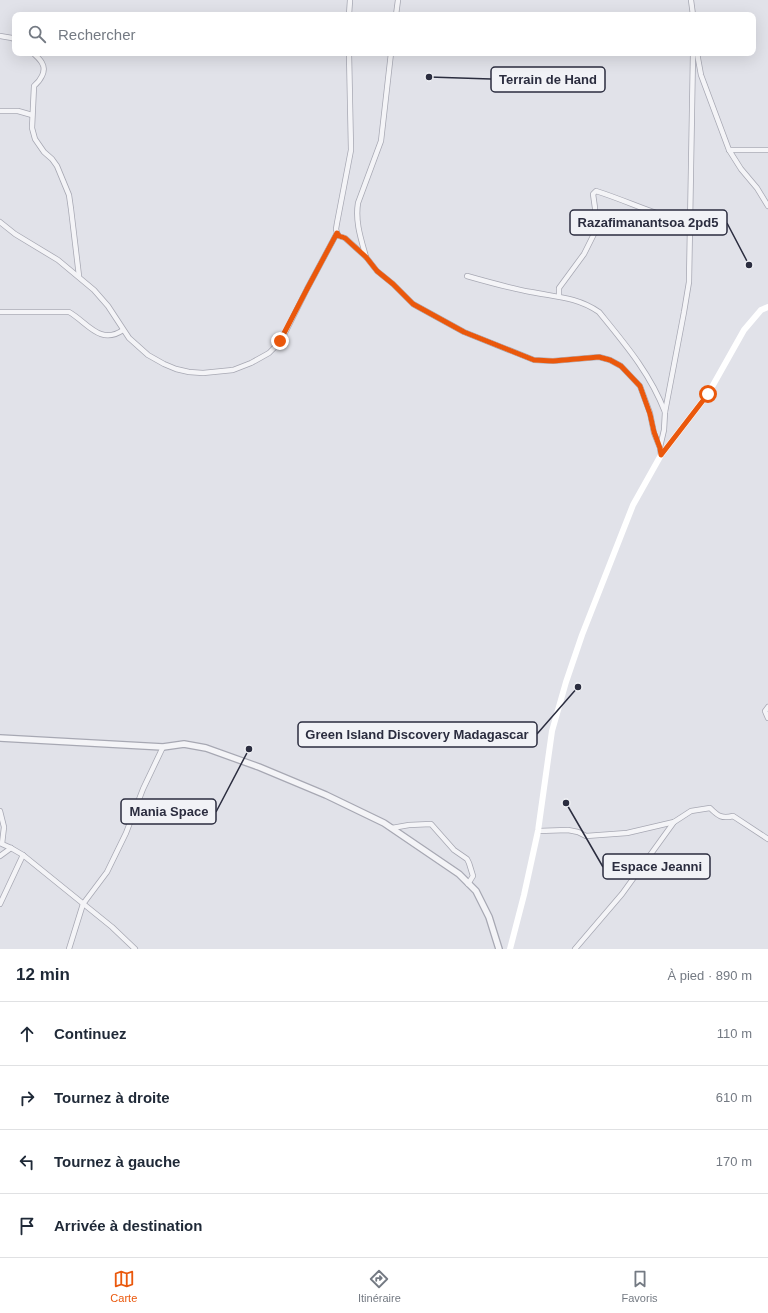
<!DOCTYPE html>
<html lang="fr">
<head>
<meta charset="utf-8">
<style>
	:root { --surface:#fff; --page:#f6f6f7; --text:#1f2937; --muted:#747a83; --line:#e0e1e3; --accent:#ea580c }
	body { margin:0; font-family:Helvetica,sans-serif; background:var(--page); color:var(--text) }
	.stop { position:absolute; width:12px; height:12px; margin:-9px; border:3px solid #ea580c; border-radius:50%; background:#fff }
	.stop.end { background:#ea580c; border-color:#fff; box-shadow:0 1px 4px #0008 }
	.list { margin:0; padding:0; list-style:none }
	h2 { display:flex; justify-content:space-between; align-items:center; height:52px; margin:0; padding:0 16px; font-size:17px }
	h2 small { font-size:13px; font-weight:400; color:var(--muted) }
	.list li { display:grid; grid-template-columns:26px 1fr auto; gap:12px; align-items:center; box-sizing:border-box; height:64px; padding:0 16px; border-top:1px solid var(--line) }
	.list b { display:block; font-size:15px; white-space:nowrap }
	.list em { font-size:13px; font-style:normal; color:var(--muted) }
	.icon { flex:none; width:22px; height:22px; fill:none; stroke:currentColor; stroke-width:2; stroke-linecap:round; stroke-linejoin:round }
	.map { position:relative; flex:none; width:768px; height:949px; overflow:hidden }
	.search { position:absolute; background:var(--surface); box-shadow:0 4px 16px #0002; left:12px; right:12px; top:12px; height:44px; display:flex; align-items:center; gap:10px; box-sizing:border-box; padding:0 14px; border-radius:8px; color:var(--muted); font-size:15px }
	.sheet { height:308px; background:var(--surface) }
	nav { display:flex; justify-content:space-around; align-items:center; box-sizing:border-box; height:56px; border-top:1px solid var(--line); background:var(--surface); font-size:11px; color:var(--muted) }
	nav a { display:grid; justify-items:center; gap:2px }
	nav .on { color:var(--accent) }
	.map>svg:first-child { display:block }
</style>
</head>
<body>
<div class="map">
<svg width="768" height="949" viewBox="0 0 768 949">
	<rect width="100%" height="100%" fill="#e1e2e9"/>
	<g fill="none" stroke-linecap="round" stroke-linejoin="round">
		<g stroke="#a7a8b3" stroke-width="6">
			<g id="minor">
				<path d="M 691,0 L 693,15"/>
				<path d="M 349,15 L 350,0"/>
				<path d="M 396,15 L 398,0"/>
				<path d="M 0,36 L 12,38 L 15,40"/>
				<path d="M 33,53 C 36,56 40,59 42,63 C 47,71 40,81 34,86 L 32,128 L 35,139 L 44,152 L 52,159 L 57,166 L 69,195 L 71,209 L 79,276"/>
				<path d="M 697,53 L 701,75 L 729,150 L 741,169 L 757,188 L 768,206"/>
				<path d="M 0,111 L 18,111 L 32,115"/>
				<path d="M 729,150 L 768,150"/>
				<path d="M 0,222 L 15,234 L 58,260 L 94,290 L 108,306 L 129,338 L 148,355 L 164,364 L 176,369 L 189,372 L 203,373 L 233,370 L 251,363 L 269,353 L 281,341 L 307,289 L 337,233 L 339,236 L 345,238 L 366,257 L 377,271 L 393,284 L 413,304 L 464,332 L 534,360 L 553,361 L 599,357 L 610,360 L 621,366 L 640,386 L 650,413 L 654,433 L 660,448 L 661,455"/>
				<path d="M 337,233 L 336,229 L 337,223 L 351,150 L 349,53"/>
				<path d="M 366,257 C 361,239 355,222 358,203 L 381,141 L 391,53"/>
				<path d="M 467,276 C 488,282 509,288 531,292 C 556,297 577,297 599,312 C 625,344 650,373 665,412"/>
				<path d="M 559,296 L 559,288 L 584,254 L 595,232 L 595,208 L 593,194 L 596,191 C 628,201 657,216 689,223"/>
				<path d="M 0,312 L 69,312 C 87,322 100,346 123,330"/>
				<path d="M 660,447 L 664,430 L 665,412 L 684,312 L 689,282 L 693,53"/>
				<path d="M 768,707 L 765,711 L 768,718"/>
				<path d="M 0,811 L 4,827 L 2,844 L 11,848 L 23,855 L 112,927 L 135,949"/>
				<path d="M 392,828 L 409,825 L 431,824 L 454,850 L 467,859 L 469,863 L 473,876 L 468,884"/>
				<path d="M 538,831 L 568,830 L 578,832 L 586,836 L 627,833 L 674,822"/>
				<path d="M 0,856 L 11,848"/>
				<path d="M 0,904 L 23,855"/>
				<path d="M 69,949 L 83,904 L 107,872 L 126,833 L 143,789 L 163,747"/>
				<path d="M 575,949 L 622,894 L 674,822 L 691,811 L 710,808 C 718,816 722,819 733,816 L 768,839"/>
			</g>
		</g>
		<g stroke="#a7a8b3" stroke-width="8">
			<path id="tertiary" d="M 0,738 L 163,747 L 184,744 L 206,748 L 259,767 L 326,795 L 384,823 L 459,874 L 476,891 L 489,917 L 499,949"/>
		</g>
		<use href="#minor" stroke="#f4f4f7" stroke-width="4.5"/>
		<use href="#tertiary" stroke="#f4f4f7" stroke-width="5.5"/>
		<path stroke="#fff" stroke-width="6" d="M 510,949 L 524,895 L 538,831 L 552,731 L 566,682 L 582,635 L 633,505 L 661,455 L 708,394 L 744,330 L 761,310 L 768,307"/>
	</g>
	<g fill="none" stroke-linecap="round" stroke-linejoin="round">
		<path stroke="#ea580c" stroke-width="5" d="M 280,341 L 307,289 L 337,233 L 339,236 L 345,238 L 366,257 L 377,271 L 393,284 L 413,304 L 464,332 L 534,360 L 553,361 L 599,357 L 610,360 L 621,366 L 640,386 L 650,414 L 654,432 L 660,448 L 661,455 L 708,394"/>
	</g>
	<path fill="none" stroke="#2b2d3f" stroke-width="1.5" d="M429 77L491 79M749 265L727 223M578 687L537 734M249 749L216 812M566 803L603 867"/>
	<g fill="#2b2d3f" stroke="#f1f2f6" stroke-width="1.5">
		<circle cx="429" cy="77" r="4"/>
		<circle cx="749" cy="265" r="4"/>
		<circle cx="578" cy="687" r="4"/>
		<circle cx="249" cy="749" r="4"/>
		<circle cx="566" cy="803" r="4"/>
	</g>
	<g fill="#f1f2f6" stroke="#2b2d3f" stroke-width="1.5">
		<rect x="491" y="67" width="114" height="25" rx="4"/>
		<rect x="570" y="210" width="157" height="25" rx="4"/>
		<rect x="298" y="722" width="239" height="25" rx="4"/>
		<rect x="121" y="799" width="95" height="25" rx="4"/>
		<rect x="603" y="854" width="107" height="25" rx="4"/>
	</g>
	<g font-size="13" text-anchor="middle" font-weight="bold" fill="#2b2d3f">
		<text x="548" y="84">Terrain de Hand</text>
		<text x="648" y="227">Razafimanantsoa 2pd5</text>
		<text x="417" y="739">Green Island Discovery Madagascar</text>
		<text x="169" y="816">Mania Space</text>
		<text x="657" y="871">Espace Jeanni</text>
	</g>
</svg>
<div class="stop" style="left:708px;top:394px"></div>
<div class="stop end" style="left:280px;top:341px"></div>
<div class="search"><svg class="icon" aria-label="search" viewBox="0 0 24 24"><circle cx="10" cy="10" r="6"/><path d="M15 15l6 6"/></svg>Rechercher</div>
</div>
<section class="sheet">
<h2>12 min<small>À pied · 890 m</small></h2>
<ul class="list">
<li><svg class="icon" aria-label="ahead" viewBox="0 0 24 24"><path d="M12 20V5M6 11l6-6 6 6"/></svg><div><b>Continuez</b></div><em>110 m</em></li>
<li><svg class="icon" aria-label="right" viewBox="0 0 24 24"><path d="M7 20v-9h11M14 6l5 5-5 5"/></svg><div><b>Tournez à droite</b></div><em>610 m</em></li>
<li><svg class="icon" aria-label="left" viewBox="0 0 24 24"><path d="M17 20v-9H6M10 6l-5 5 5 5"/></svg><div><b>Tournez à gauche</b></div><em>170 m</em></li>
<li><svg class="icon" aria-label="arrive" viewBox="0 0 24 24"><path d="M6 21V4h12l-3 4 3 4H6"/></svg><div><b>Arrivée à destination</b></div></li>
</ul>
</section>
<nav>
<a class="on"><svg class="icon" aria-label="map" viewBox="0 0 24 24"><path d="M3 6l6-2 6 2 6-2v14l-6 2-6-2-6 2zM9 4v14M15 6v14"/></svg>Carte</a>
<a><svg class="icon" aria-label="directions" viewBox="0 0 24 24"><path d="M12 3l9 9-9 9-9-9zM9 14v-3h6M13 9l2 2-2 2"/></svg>Itinéraire</a>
<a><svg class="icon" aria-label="saved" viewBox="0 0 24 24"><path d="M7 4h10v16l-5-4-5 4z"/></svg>Favoris</a>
</nav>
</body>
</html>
